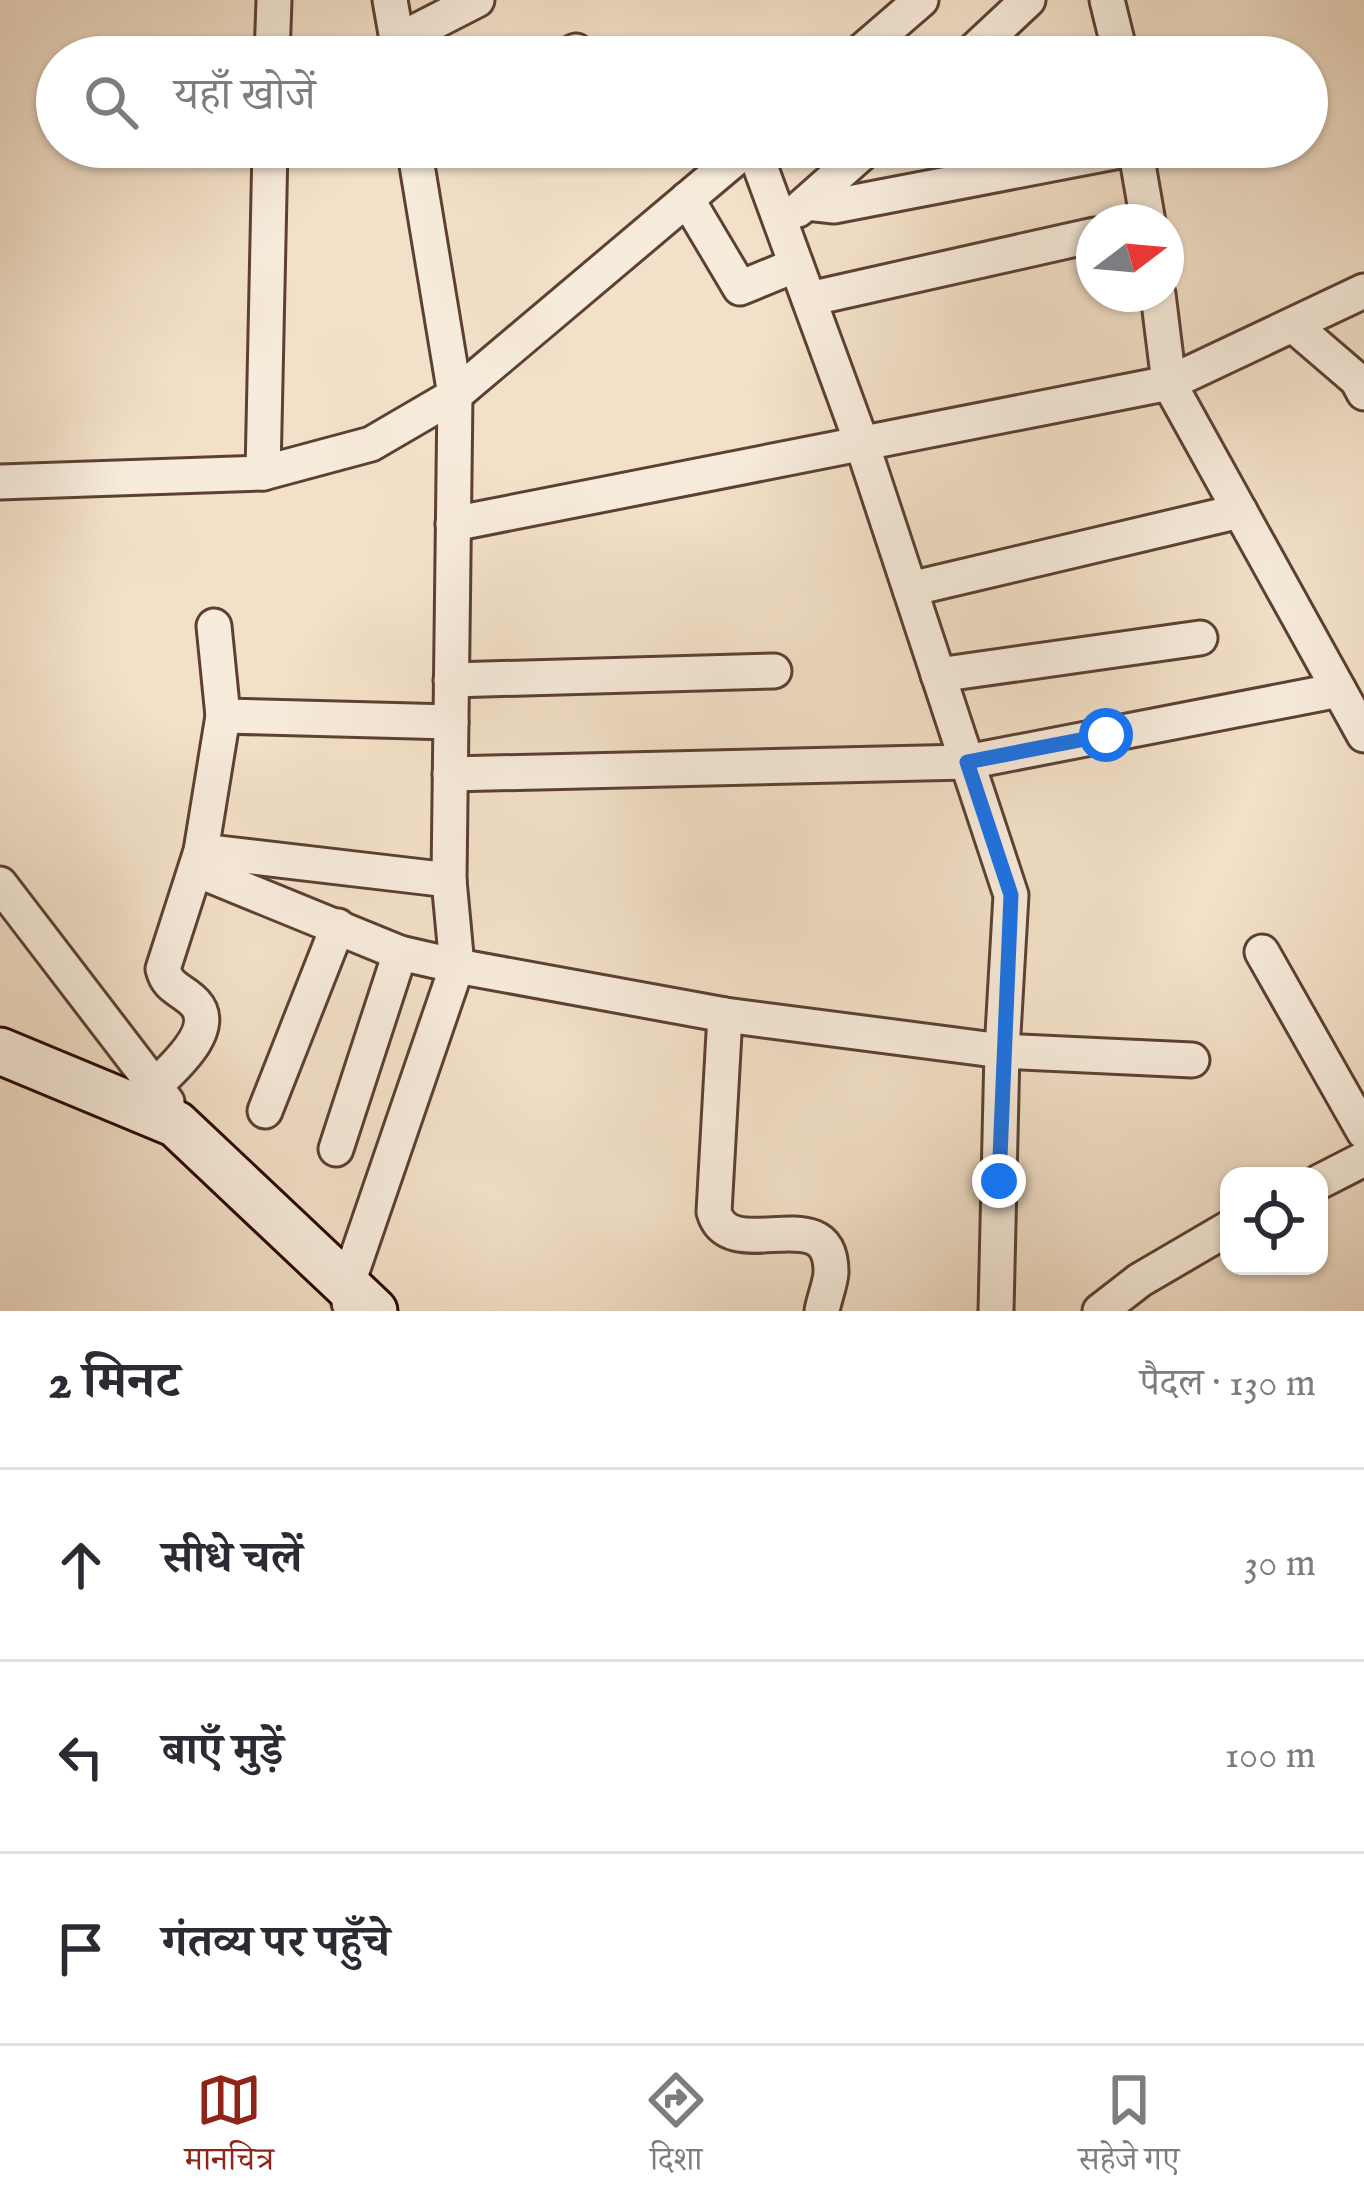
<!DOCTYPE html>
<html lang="hi">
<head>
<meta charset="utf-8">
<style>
	:root { --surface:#fff; --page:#f2f2f3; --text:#2b2b33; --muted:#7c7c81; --line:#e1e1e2; --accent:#8f2418 }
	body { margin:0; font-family:"IM FELL English","Noto Serif Devanagari",serif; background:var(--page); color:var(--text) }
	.controls { position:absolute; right:36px; bottom:36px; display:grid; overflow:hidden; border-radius:24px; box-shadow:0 3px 9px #0004 }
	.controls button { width:108px; height:108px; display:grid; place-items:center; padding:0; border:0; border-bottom:3px solid var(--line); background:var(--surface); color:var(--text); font:60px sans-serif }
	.compass { position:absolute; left:1076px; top:204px; width:108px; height:108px; border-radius:50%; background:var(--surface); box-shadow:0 3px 9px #0004; rotate:74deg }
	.stop { position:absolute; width:36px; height:36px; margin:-27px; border:9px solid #1a73e8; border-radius:50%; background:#fff }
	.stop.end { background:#1a73e8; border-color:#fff; box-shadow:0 3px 12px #0008 }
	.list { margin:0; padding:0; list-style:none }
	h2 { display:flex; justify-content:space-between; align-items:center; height:156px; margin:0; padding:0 48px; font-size:51px }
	h2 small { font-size:39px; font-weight:400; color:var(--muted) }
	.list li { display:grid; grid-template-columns:78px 1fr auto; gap:36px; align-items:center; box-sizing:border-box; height:192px; padding:0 48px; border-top:3px solid var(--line) }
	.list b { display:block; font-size:45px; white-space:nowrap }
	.list em { font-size:39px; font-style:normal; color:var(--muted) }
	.icon { flex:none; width:66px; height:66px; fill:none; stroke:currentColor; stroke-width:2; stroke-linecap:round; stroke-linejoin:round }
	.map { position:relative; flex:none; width:1364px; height:1311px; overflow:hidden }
	.search { position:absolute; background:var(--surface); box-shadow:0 3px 9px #0004; left:36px; right:36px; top:36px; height:132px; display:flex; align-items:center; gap:30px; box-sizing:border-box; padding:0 42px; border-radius:66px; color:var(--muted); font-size:45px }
	.sheet { height:732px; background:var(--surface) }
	nav { display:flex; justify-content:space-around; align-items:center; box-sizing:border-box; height:168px; border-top:3px solid var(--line); background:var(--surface); font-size:33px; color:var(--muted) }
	nav a { display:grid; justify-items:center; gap:6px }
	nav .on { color:var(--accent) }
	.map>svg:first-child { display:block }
</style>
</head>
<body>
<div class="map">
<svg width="1364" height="1311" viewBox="0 0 1364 1311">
	<rect width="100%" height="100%" fill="#f2e0c8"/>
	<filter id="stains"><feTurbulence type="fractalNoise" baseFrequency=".00167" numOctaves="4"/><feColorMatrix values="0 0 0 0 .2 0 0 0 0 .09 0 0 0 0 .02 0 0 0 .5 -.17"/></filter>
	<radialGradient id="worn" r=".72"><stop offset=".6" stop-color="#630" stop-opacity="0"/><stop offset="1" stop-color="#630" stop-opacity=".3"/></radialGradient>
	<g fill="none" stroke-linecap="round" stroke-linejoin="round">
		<g stroke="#5d4033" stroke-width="39">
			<g id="street">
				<path d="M 390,0 L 400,57"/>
				<path d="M 1107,0 L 1121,57"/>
				<path d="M 397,41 L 477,0"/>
				<path d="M 272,57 L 274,0"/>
				<path d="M 564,57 L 576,51"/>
				<path d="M 855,57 L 921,0"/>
				<path d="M 967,57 L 1028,0"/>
				<path d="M 753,147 L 862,444 L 1011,895 L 1002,1051 L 996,1311"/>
				<path d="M 1135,147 L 1148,222"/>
				<path d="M 687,199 L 740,288 L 796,265"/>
				<path d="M 807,203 L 834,206 L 1135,148"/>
				<path d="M 798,210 L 869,147"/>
				<path d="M 1158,294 L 1169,383 L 1364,735"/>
				<path d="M 809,299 L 1094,235"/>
				<path d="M 1293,325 L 1357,380 L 1364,393"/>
				<path d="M 263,473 L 270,147"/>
				<path d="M 0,482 L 263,473 L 371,444 L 455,395 L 749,147"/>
				<path d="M 453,524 L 1169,383 L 1364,291"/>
				<path d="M 910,589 L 1240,511"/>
				<path d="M 938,675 L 1200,638"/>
				<path d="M 451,680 L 774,671"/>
				<path d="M 223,716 L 451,722"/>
				<path d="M 450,774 L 967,762 L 1339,690"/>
				<path d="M 201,851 L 449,880"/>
				<path d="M 197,870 L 400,953 L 457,966 L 725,1015 L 1002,1051 L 1192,1060"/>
				<path d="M 0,884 L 167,1102"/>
				<path d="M 1262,952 L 1364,1132"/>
				<path d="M 725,1015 L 714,1212 C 730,1268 832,1195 831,1273 C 830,1285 824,1299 822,1311"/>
				<path d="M 157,1084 C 173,1068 219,1029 195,1003 C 182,989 168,989 163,969 L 201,851 L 223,716 L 214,626"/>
				<path d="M 265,1111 L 338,926"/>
				<path d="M 336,1149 L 400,953"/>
				<path d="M 1319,1182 L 1364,1159"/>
				<path d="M 349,1303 L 348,1283 L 457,966 L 449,880 L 455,395 L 414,147"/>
				<path d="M 1100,1311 L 1140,1280 L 1229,1228"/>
			</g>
		</g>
		<g stroke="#2b0b01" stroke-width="51">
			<path id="secondary" d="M 0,1051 L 176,1124 L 374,1311"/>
		</g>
		<use href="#street" stroke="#f7ebdb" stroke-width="33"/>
		<use href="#secondary" stroke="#f7ebdb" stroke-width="45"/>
	</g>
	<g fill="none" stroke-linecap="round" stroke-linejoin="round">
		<path stroke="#1a73e8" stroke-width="15" d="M 999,1181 L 1011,895 L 967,762 L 1106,735"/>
	</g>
	<rect width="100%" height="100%" filter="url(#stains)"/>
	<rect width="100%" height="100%" fill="url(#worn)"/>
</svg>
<div class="controls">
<button><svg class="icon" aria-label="locate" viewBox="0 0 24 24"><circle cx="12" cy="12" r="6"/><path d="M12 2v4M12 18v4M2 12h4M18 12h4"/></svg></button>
</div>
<svg class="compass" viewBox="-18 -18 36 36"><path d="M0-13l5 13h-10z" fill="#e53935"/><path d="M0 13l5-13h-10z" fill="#7c7c81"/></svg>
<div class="stop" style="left:1106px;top:735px"></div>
<div class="stop end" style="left:999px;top:1181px"></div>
<div class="search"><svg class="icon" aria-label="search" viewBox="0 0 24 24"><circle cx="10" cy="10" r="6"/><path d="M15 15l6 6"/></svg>यहाँ खोजें</div>
</div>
<section class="sheet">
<h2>2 मिनट<small>पैदल · 130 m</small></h2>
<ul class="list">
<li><svg class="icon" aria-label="ahead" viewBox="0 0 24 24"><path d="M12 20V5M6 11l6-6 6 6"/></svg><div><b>सीधे चलें</b></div><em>30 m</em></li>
<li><svg class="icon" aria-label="left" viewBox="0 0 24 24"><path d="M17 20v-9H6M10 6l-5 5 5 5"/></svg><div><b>बाएँ मुड़ें</b></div><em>100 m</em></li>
<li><svg class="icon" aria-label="arrive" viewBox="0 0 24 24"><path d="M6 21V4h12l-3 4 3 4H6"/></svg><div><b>गंतव्य पर पहुँचे</b></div></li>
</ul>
</section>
<nav>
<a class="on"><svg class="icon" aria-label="map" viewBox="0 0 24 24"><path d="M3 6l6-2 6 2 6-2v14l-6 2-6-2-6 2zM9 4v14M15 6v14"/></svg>मानचित्र</a>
<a><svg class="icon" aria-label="directions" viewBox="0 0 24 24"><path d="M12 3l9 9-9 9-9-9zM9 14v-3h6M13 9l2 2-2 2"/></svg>दिशा</a>
<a><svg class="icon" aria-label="saved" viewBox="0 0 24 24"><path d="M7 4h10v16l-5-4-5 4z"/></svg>सहेजे गए</a>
</nav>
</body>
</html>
